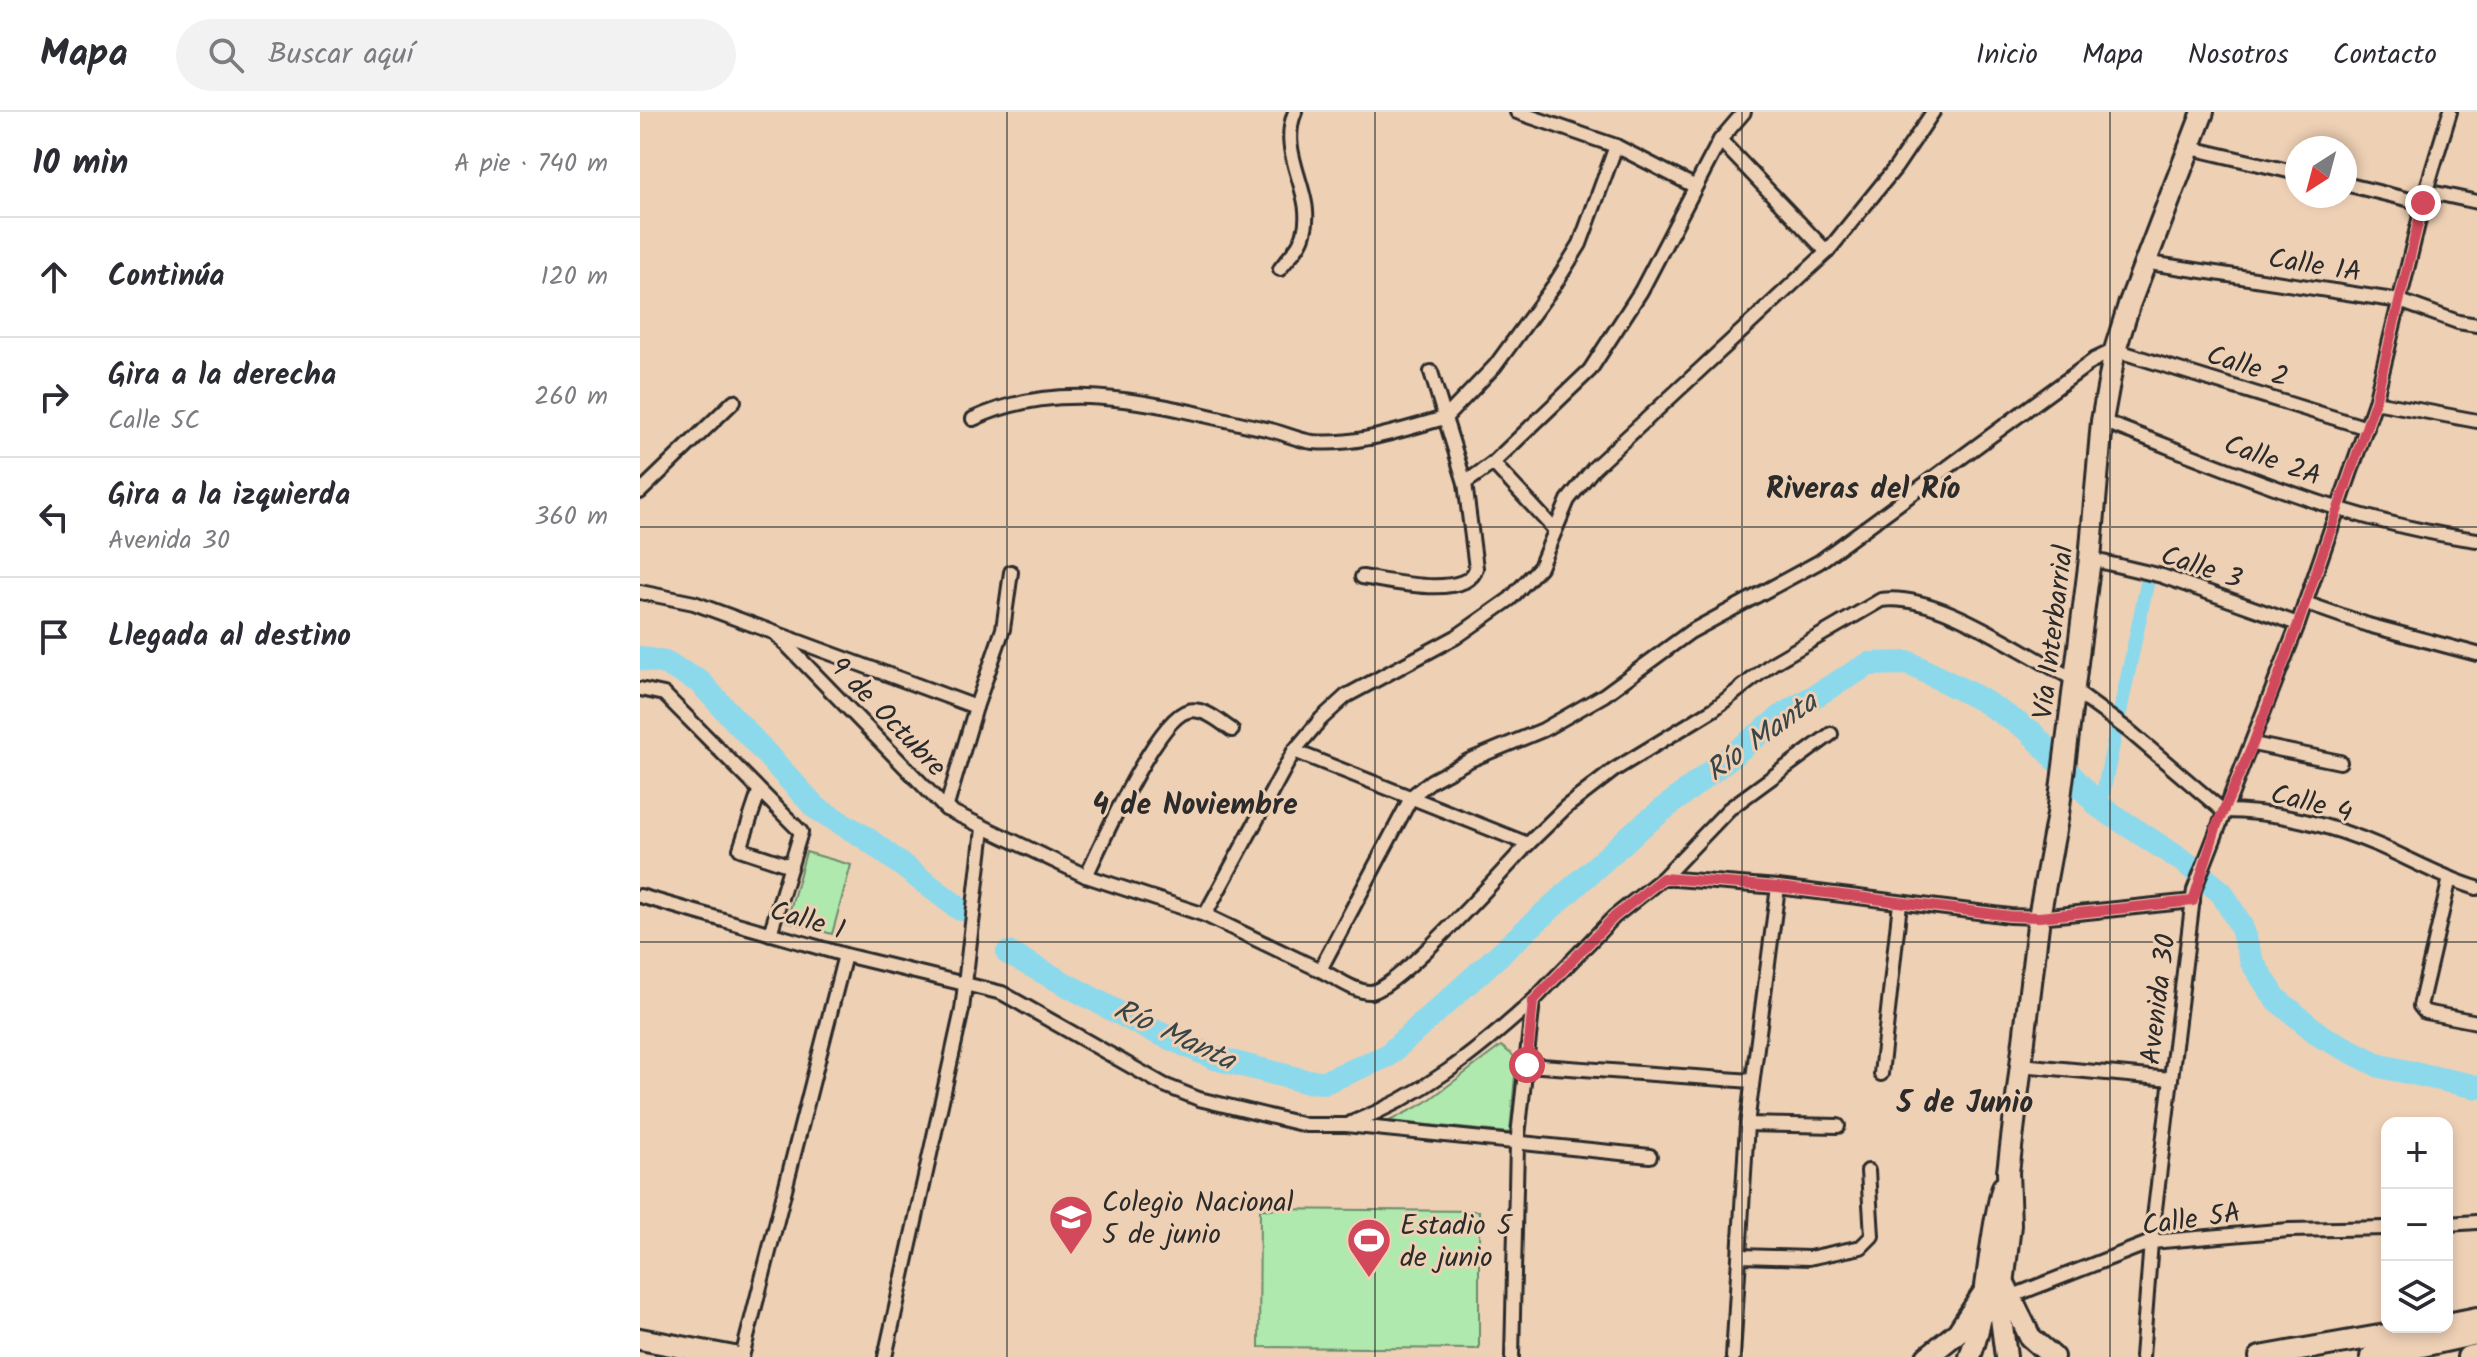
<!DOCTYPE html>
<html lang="es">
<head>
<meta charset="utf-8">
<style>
	:root { --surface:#fff; --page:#f2f2f3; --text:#2b2b33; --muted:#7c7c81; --line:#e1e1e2 }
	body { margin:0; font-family:Kalam,sans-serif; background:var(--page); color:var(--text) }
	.controls { position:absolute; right:24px; bottom:24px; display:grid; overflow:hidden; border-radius:16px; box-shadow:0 4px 12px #0003 }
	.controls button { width:72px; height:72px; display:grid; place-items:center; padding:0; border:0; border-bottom:2px solid var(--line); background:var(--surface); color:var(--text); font:40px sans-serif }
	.compass { position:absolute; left:1645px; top:24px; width:72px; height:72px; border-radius:50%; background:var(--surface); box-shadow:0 4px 12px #0003; rotate:216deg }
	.stop { position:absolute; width:24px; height:24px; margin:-18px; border:6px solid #d1495b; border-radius:50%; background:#fff }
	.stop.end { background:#d1495b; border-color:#fff; box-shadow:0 2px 8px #0008 }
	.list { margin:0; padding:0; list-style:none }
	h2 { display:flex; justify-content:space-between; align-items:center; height:104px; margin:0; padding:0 32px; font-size:34px }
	h2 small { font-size:26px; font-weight:400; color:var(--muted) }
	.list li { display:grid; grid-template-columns:52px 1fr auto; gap:24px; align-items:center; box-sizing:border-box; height:120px; padding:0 32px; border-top:2px solid var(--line) }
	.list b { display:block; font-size:30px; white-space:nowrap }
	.list p { margin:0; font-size:26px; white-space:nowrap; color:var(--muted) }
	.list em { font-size:26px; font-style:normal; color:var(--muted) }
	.icon { flex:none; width:44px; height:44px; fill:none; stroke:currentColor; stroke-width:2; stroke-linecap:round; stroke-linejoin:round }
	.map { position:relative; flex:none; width:1837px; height:1245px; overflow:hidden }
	header { display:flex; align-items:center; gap:48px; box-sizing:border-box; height:112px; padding:0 40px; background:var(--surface); border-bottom:2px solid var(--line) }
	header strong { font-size:38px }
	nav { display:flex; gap:44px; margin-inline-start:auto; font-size:28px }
	.search { width:560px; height:72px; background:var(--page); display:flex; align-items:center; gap:20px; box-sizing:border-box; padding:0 28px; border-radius:44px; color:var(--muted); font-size:30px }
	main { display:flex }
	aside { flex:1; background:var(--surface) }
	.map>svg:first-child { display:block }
</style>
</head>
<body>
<header>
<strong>Mapa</strong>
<div class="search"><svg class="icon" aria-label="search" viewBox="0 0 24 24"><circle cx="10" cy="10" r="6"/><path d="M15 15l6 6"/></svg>Buscar aquí</div>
<nav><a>Inicio</a><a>Mapa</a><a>Nosotros</a><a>Contacto</a></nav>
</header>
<main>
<aside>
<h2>10 min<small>A pie · 740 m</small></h2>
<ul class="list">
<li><svg class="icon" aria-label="ahead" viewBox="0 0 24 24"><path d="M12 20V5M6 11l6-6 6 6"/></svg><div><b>Continúa</b></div><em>120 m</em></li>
<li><svg class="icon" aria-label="right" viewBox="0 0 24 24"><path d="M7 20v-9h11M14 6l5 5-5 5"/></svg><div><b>Gira a la derecha</b><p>Calle 5C</p></div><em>260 m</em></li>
<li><svg class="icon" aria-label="left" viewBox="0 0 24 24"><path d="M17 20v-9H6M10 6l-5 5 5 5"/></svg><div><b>Gira a la izquierda</b><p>Avenida 30</p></div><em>360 m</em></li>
<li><svg class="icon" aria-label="arrive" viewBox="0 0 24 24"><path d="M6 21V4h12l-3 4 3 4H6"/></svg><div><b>Llegada al destino</b></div></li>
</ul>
</aside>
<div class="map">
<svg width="1837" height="1245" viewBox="0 0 1837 1245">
	<rect width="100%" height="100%" fill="#eed0b5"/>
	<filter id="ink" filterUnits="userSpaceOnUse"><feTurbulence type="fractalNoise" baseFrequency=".0125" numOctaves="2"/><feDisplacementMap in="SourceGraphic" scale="16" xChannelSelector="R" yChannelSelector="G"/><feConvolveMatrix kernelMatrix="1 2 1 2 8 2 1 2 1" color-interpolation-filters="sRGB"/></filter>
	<g filter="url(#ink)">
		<g fill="#afe9ae" stroke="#6d8a6c" stroke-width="2">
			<path d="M 166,740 L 211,753 L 192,822 L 147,809 Z"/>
			<path d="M 861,934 L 875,945 L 876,951 L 870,1021 L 749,1009 L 785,991 Z"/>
			<path d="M 620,1097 L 839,1099 L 839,1237 L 619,1235 Z"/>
		</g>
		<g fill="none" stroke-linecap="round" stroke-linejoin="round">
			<path stroke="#8cd9ec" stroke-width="14" d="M 1460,695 L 1508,467"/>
			<g stroke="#8cd9ec" stroke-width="24">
				<path d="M 0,546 L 25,551 L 60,570 L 176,696 L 226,726 L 320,797"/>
				<path d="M 368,841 L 505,915 L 575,946 L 665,969 L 685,970 L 747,944 L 997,718 L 1146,601 L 1229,552 L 1269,551 L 1340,587 L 1390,619 L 1460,695 L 1546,751 L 1582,781 L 1601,814 L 1612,850 L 1636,887 L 1681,924 L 1740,954 L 1837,975"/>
			</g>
			<g stroke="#2b2b2b" stroke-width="18">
				<g id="minor">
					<path d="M 877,0 L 976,34"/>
					<path d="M 1080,28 L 1187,140"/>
					<path d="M 1551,36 L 1657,61"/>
					<path d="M 1705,72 L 1783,91"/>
					<path d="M 1786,79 L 1837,90"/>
					<path d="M 1503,150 L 1760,189 L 1818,210 L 1837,213"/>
					<path d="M 640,157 C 648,146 661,134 664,121 C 676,82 637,43 655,0"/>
					<path d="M 791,260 L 805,306 L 855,254 L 915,172 L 940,132 L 976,34 L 1054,74"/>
					<path d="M 1735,290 L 1837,309"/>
					<path d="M 333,307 C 429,262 528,296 626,317 C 642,320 657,328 673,330 C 718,334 763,317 805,306 L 825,371 L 836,456 C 828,488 748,469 722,465"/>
					<path d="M 1462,309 C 1584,355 1707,411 1837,428"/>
					<path d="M 825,371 L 853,351"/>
					<path d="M 0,380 L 94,289"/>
					<path d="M 914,417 L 853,351 L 950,258 L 1001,179 L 1080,28 L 1104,0"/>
					<path d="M 1450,447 L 1522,464 L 1658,512"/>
					<path d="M 0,480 L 54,491 L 336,595 L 306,697"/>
					<path d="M 1665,491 L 1728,513 L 1837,542"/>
					<path d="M 137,523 L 306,697 L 446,764 L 565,803 L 680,858 L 772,684 L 791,669 L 830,648 L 903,618 L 964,583 L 1050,520 L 1179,450 L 1454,248 L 1475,238 L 1727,316"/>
					<path d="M 0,577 L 24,582 L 161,720 L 130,822"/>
					<path d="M 1432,577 L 1488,618 L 1583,699 C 1635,699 1691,713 1740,734 C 1772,748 1803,766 1837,776"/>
					<path d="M 336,595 L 363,517 L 371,460"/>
					<path d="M 1613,632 L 1700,650"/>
					<path d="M 654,639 L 888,732 C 865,757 757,877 731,880 C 716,881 693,864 680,858"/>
					<path d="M 119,680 L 100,737 L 151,754"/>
					<path d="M 888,732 L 926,695 L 974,658 L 1074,597 L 1133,551 L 1241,488 C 1299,480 1382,542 1434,567"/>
					<path d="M 446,764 C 461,733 517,606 548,599 C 564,595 580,610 592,618"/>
					<path d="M 1023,766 L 1138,775 L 1370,804 L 1399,805 L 1553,789"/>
					<path d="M 1810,766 L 1780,894 L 1785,900 L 1837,910"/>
					<path d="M 0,784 L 205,843 L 362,881 L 524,973 L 559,987 L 666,1013 L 706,1013 L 1010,1044"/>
					<path d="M 565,803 L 654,639 L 681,607 L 706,584 L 816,525 L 870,487 L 900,455 L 928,388 L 954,356 L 1187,140 L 1256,55 L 1293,0"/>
					<path d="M 887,953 L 1112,969"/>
					<path d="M 1380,953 L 1531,967"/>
					<path d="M 1241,962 L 1260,791"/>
					<path d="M 711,1011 C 782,984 837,940 893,889"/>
					<path d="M 1107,1012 L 1198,1014"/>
					<path d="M 1807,1112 L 1837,1110"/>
					<path d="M 1100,1144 L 1169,1146 L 1221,1135 L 1232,1124 L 1228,1059"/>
					<path d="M 1370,1185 L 1511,1130 L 1649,1118 L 1747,1116"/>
					<path d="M 102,1245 L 205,843"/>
					<path d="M 245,1245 L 322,898 L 343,717"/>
					<path d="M 872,1245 L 877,1033 L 893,889 L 974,805 L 1023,766 L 1089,697 L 1191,622"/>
					<path d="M 1093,1245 L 1107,1012 L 1138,775"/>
					<path d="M 1502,1245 L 1511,1130 L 1554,778 L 1658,512 L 1735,290 L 1786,79 L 1810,0"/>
				</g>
			</g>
			<g stroke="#2b2b2b" stroke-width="26">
				<g id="primary">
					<path d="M 1365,1173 L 1390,1225 L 1413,1245"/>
					<path d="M 1807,1212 L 1837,1206"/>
					<path d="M 0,1227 L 94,1245"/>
					<path d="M 1287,1245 L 1318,1220 L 1343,1182"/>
					<path d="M 1330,1245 C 1350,1189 1347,1131 1363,1075"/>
					<path d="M 1366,1245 L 1360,1198 L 1370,1113 L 1368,1060 L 1399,805 L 1418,702 L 1450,447 L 1462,309 L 1475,238 L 1489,193 L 1563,0"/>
					<path d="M 1620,1245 L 1791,1215"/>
					<path d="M 1731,1245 L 1837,1222"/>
					<path d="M 1828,1245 L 1837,1243"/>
				</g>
			</g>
			<use href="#minor" stroke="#eed0b5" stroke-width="12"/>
			<use href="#primary" stroke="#eed0b5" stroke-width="20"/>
		</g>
	</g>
	<g fill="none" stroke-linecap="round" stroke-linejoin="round" filter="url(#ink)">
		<path stroke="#d1495b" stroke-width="10" d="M 887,953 L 893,889 L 974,805 L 1023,766 L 1138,775 L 1370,804 L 1399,805 L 1553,789 L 1577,713 L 1613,632 L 1658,512 L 1735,290 L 1783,91"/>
	</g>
	<path fill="none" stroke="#2b2b2b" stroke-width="2" stroke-opacity="0.55" d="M 367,0 L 367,1245M 735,0 L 735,1245M 1102,0 L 1102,1245M 1470,0 L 1470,1245M 0,415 L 1837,415M 0,830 L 1837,830"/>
	<defs>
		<g id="school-pin" transform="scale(2.3)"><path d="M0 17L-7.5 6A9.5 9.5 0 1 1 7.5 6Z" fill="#d1495b" stroke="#eed0b5"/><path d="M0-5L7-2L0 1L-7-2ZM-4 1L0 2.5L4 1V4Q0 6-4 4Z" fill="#fff"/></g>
		<g id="stadium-pin" transform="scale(2.3)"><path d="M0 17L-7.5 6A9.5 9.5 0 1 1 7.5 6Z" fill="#d1495b" stroke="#eed0b5"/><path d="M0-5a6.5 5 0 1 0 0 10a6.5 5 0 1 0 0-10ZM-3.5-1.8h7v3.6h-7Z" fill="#fff"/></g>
	</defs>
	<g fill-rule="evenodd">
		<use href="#school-pin" x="431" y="1105"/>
		<use href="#stadium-pin" x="729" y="1128"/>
	</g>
	<g text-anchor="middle" stroke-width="6" stroke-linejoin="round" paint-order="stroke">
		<g font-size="28" fill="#2b2b2b" stroke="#eed0b5">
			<text transform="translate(1675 152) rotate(9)" y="10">Calle 1A</text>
			<text transform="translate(1608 253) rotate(17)" y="10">Calle 2</text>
			<text transform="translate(1633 347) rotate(20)" y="10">Calle 2A</text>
			<text transform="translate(1562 454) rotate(18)" y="10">Calle 3</text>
			<text transform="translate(1412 520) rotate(-83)" y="10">Vía Interbarrial</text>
			<text transform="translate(249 604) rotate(46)" y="10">9 de Octubre</text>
			<text transform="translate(1672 690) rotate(14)" y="10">Calle 4</text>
			<text transform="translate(168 807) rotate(16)" y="10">Calle 1</text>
			<text transform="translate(1517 887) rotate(-83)" y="10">Avenida 30</text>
			<text transform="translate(1551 1106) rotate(-8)" y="10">Calle 5A</text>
		</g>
		<g font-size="28" fill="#2b2b2b" stroke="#eed0b5" text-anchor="start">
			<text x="462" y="1099">Colegio Nacional<tspan x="462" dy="32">5 de junio</tspan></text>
			<text x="760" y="1122">Estadio 5<tspan x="760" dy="32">de junio</tspan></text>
		</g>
		<g font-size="30" font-weight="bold" fill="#2b2b2b" stroke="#eed0b5">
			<text x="1223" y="386">Riveras del Río</text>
			<text x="555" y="702">4 de Noviembre</text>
			<text x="1325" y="1000">5 de Junio</text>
		</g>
		<g font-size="30" font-style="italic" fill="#3a4548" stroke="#eed0b5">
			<text transform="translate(1121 624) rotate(-36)" y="10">Río Manta</text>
			<text transform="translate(535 922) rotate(25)" y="10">Río Manta</text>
		</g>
	</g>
</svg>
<div class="controls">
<button>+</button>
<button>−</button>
<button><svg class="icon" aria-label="layers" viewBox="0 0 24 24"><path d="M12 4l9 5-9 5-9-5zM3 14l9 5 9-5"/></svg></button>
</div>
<svg class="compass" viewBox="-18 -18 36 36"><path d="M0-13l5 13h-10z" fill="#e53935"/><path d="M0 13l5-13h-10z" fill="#7c7c81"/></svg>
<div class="stop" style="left:887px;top:953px"></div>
<div class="stop end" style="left:1783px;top:91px"></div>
</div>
</main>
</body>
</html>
